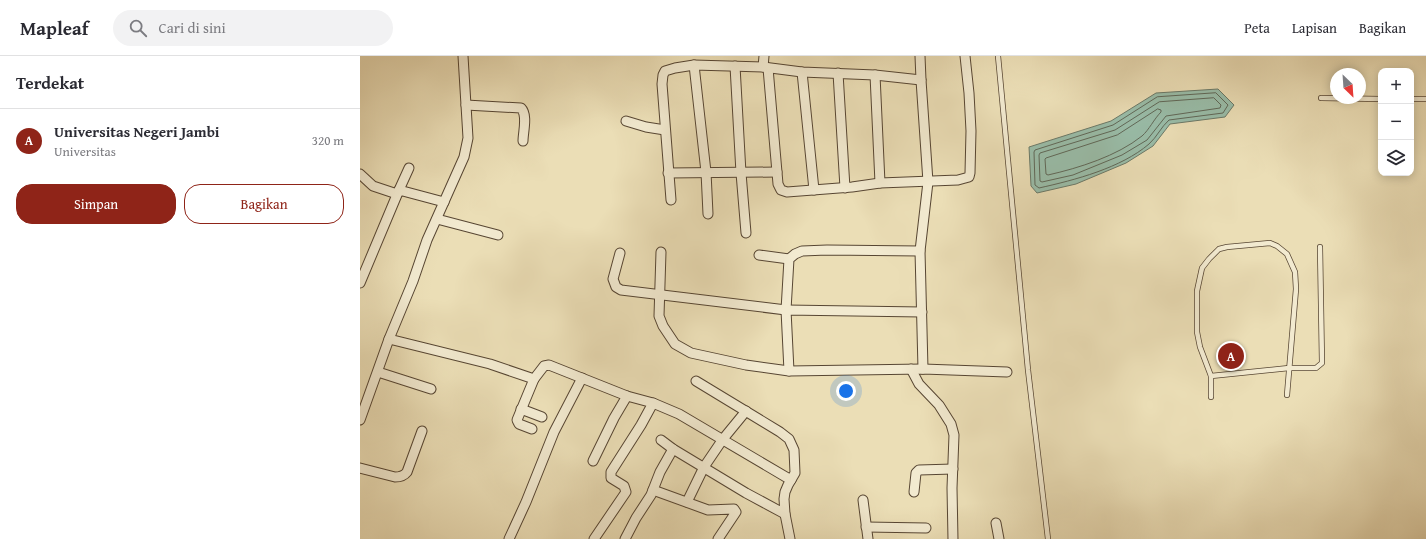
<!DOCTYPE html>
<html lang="id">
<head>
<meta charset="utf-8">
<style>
	:root { --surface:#fff; --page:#f2f2f3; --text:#2b2b33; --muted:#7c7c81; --line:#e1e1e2; --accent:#8f2418 }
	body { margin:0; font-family:"Gentium Book Plus",serif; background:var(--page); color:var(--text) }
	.controls { position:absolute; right:12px; top:12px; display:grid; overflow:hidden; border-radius:8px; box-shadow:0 2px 10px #0003 }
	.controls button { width:36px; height:36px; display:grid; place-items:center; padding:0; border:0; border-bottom:1px solid var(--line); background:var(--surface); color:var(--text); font:20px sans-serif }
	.compass { position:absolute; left:970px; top:12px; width:36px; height:36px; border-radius:50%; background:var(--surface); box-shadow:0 2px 10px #0003; rotate:155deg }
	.you { position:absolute; left:486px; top:335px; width:14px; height:14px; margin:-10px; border:3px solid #fff; border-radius:50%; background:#1a73e8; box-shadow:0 0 0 6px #1a73e833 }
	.badge { display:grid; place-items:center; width:26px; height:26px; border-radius:50%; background:var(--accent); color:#fff; font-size:13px; font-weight:700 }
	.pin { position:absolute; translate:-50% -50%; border:2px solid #fff; box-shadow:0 1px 4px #0006 }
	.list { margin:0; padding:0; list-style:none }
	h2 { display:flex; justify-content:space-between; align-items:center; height:52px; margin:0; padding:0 16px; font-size:17px }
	h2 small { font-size:13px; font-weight:400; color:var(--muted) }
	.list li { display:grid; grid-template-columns:26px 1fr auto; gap:12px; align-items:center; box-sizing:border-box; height:64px; padding:0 16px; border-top:1px solid var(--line) }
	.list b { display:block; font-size:15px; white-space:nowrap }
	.list p { margin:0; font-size:13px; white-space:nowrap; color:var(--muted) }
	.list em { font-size:13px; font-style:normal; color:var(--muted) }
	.actions { display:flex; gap:8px; padding:12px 16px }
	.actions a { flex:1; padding:9px 0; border:1px solid var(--accent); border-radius:16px; text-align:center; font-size:14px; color:var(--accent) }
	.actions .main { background:var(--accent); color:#fff }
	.icon { flex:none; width:22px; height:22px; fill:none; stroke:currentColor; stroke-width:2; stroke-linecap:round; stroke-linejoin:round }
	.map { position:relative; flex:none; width:1066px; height:483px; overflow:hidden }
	header { display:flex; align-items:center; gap:24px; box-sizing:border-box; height:56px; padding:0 20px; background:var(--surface); border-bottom:1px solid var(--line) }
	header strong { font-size:19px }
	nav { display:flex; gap:22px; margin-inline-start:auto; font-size:14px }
	.search { width:280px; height:36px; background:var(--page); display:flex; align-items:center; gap:10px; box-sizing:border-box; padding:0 14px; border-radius:22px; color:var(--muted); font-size:15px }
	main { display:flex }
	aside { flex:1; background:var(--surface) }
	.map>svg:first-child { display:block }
</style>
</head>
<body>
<header>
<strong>Mapleaf</strong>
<div class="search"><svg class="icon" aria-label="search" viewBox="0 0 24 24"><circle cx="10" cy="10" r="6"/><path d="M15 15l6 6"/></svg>Cari di sini</div>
<nav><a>Peta</a><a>Lapisan</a><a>Bagikan</a></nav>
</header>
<main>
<aside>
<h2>Terdekat<small></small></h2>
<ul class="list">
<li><span class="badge">A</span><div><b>Universitas Negeri Jambi</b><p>Universitas</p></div><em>320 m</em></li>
</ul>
<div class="actions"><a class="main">Simpan</a><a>Bagikan</a></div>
</aside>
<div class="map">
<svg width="1066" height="483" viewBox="0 0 1066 483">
	<rect width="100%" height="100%" fill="#ebdeb6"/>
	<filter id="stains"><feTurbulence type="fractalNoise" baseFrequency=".005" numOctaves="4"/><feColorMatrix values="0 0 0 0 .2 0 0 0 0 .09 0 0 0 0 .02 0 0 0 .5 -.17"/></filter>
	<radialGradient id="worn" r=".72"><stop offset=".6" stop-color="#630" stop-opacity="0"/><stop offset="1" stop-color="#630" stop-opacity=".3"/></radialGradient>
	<path fill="#99bda9" stroke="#6b7968" d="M 858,33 L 874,49 L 865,61 L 810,68 L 793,90 L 766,107 L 716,128 L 677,137 L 671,130 L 669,91 L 751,65 L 796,37 Z"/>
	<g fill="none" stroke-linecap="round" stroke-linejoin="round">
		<g stroke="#606858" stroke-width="1">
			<path d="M 856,37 L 868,49 L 863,57 L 809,64 C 801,71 797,81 789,88 C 761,112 715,124 679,132 L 675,129 L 674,96 L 675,94 L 753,69 L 797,41 Z"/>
			<path d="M 854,42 L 861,49 L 860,52 L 806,60 L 787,84 L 762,99 L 713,119 L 682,126 L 680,125 L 679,99 L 680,97 L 755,74 L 799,46 Z"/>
			<path d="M 798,53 L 801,54 L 801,56 C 794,63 789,74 782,80 C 757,100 719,112 688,119 L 686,118 L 685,103 L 686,102 L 757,79 Z"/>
		</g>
		<g stroke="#574633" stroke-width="6">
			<g id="lane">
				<path d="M 638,0 L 668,314 L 688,483"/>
				<path d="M 961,42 L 1021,43"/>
				<path d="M 1051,43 L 1066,43"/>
				<path d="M 851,320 L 929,312 L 956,312 L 962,307 L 960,191"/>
				<path d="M 851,341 L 851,320 L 840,291 L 837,276 L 837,235 L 842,212 L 849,203 L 859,193 L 867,191 L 910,187 L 917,190 L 927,198 L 935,216 L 936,233 L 927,339"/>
			</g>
		</g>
		<g stroke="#574633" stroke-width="11">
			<g id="street">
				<path d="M 560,0 L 561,24 L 568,126 L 560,195 L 563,313"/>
				<path d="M 334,9 L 346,116 L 348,158"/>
				<path d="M 375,10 L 381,117 L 386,177"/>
				<path d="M 403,11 L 404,0"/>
				<path d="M 408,12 L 418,128 L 421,134 L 427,136 L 492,131 L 520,127 L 598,124 L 609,121 L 610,117 L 611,75 L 609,37 L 605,0"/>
				<path d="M 442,16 L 454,134"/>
				<path d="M 478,17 L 485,132"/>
				<path d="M 515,19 L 520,127"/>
				<path d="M 106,49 L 161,52 C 168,59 163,76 163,85"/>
				<path d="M 266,65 L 286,71 L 305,74"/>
				<path d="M 308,117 L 417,116"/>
				<path d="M 0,118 L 13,130 L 37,138"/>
				<path d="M 39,134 L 49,112"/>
				<path d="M 311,144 L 302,28 L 303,19 L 305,15 L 315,12 L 334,9 L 403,11 L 442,16 L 515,19 L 561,24"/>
				<path d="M 77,163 L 138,179"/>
				<path d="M 301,196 L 299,260 L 303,270 L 315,288 L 331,297 L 386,309 L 429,315 L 563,313 L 647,316"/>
				<path d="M 260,197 L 253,223 L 256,231 L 261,234 L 426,254 L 429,203 L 435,198 L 442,195 L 467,194 L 560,195"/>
				<path d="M 399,199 L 429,203"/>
				<path d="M 0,227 L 39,134 L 84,146"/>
				<path d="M 29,283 L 130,308 L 174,323 L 184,310 L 189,309 L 267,340 L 293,347 L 319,358 L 431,424"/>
				<path d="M 551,313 L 559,328 L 579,349 L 591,368 L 594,379 L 592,432 L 593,483"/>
				<path d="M 429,315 L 426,254 L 562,256"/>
				<path d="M 18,316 L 71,333"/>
				<path d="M 336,325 L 420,376 L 429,383 L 434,394 L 435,417 L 428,429 L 425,436 L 424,443 L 425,458 L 430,483"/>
				<path d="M 161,353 L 182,361"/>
				<path d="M 0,364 L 29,283 L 53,225 L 67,184 L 104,101 L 108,82 L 103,0"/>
				<path d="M 172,373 L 159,368 L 157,364 L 174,323"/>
				<path d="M 301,384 L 313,393 L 386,437 L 425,458"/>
				<path d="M 233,405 L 254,362 L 267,340"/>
				<path d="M 0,412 L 35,421 C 40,421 44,420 47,416 L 62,375"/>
				<path d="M 293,434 L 348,454 L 374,453 L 376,456 L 358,483"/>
				<path d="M 554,436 L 556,417 L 559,414 L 593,413"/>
				<path d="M 503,444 L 508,483"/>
				<path d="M 327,446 L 344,411 L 363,383 L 386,355"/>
				<path d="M 636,467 L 639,483"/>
				<path d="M 506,471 L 566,472"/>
				<path d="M 149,483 L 166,446 L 194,376 L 222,322"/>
				<path d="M 234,483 L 266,436 L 264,430 L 251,422 L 251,416 L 281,369 L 293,347"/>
				<path d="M 265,483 L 276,462 L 291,439 L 300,416 L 313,393"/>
			</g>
		</g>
		<use href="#lane" stroke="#f2ead0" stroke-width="4.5"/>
		<use href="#street" stroke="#f2ead0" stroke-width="9"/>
	</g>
	<rect width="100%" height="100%" filter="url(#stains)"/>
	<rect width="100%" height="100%" fill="url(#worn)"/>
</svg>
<div class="controls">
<button>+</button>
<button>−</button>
<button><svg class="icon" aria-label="layers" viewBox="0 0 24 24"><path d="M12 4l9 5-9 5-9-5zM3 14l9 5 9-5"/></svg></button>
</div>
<svg class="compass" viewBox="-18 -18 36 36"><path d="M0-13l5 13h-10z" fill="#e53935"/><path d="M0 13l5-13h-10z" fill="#7c7c81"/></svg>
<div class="you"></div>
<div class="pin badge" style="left:871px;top:300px">A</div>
</div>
</main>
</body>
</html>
